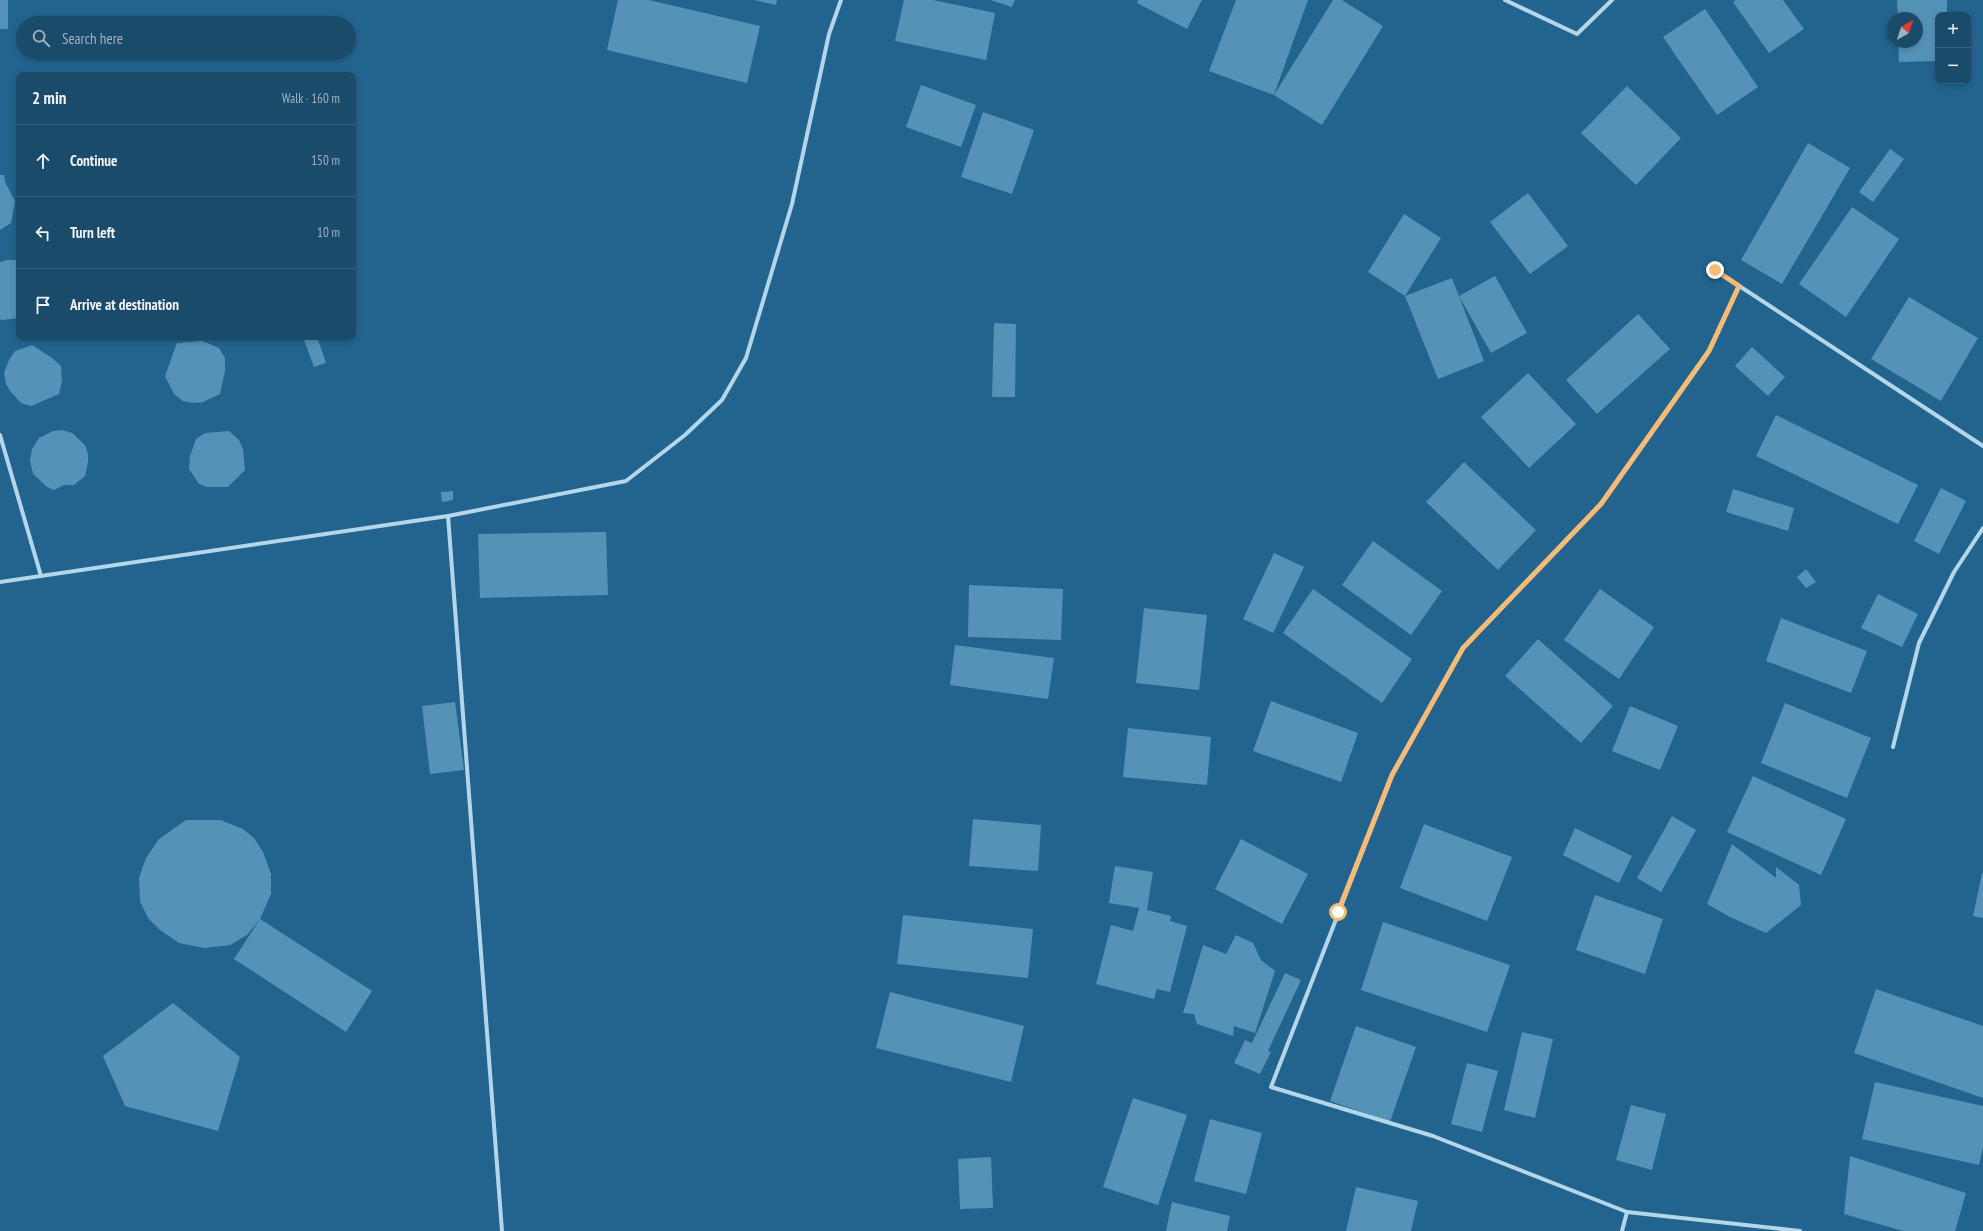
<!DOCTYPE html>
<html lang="en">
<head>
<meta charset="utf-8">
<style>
	:root { --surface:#1a4b6a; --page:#235270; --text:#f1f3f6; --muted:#9fb3c1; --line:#38637e }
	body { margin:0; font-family:"PT Sans Narrow",sans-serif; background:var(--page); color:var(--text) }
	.controls { position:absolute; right:12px; top:12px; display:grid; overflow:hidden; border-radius:8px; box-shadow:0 2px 6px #0003 }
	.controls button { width:36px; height:36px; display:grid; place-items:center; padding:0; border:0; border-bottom:1px solid var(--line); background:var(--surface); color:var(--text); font:20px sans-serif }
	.compass { position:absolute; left:1887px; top:12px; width:36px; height:36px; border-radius:50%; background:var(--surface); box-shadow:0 2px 6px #0003; rotate:39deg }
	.stop { position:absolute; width:12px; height:12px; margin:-9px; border:3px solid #f6bb76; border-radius:50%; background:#fff }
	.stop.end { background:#f6bb76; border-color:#fff; box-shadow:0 1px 4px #0008 }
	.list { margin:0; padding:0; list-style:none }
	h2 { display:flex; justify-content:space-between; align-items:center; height:52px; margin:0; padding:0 16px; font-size:17px }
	h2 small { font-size:13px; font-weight:400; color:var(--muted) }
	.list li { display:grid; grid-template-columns:26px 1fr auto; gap:12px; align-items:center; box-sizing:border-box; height:72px; padding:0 16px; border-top:1px solid var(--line) }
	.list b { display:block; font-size:15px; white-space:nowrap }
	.list em { font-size:13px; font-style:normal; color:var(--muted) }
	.icon { flex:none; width:22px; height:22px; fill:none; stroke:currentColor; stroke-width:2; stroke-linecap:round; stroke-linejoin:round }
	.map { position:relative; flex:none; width:1983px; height:1231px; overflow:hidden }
	.search { position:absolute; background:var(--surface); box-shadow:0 2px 6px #0003; left:16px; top:16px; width:340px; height:44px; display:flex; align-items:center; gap:10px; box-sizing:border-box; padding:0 14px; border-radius:22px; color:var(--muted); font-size:15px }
	.panel { position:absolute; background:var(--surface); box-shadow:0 2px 6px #0003; left:16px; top:72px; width:340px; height:268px; border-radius:8px }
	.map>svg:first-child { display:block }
</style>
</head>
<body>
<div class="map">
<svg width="1983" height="1231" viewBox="0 0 1983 1231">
	<rect width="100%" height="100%" fill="#23648e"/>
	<g fill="#5492b8">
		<rect x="0" y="0" width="8" height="29"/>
		<path d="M 618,0 L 649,0 L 760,26 L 747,83 L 607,50 Z"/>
		<path d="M 754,0 L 777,0 L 776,5 Z"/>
		<path d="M 904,0 L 933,0 L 995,13 L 986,60 L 895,41 Z"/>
		<path d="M 990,0 L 1015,0 L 1012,7 Z"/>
		<path d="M 1138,0 L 1202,0 L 1187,29 L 1137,3 Z"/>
		<path d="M 1236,0 L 1308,0 L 1274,95 L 1209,71 Z"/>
		<path d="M 1333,0 L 1342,0 L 1383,26 L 1322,125 L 1274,95 Z"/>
		<path d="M 1736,0 L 1783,0 L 1804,29 L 1769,53 L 1733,2 Z"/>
		<path d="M 1897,0 L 1947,0 L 1947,15 L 1938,15 L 1938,61 L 1899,62 L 1898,42 L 1917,42 L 1917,18 L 1898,18 Z"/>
		<path d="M 1705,9 L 1758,87 L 1717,115 L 1663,37 Z"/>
		<path d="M 921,85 L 976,105 L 961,147 L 906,127 Z"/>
		<path d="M 1627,86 L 1681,138 L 1636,185 L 1581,133 Z"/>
		<path d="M 983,112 L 1034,130 L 1012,194 L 961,177 Z"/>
		<path d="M 1808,143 L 1850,168 L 1782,284 L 1741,260 Z"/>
		<path d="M 1890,149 L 1904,159 L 1873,202 L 1859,192 Z"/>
		<path d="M 0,175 L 4,175 L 5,182 L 15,201 L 11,223 L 0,230 Z"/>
		<path d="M 1528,193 L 1568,246 L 1530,274 L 1490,222 Z"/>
		<path d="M 1852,207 L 1899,239 L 1846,317 L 1799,284 Z"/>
		<path d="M 1404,214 L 1441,238 L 1405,296 L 1368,272 Z"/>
		<path d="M 7,260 L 19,260 L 19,318 L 2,320 L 0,319 L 0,262 Z"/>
		<path d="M 1495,276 L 1527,333 L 1491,353 L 1459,296 Z"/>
		<path d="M 1452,278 L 1484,361 L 1438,379 L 1405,296 Z"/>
		<path d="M 1909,297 L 1978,338 L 1941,401 L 1871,359 Z"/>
		<path d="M 1638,314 L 1670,349 L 1597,414 L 1566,380 Z"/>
		<path d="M 994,323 L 1016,324 L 1015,397 L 992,397 Z"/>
		<path d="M 303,337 L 317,337 L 326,363 L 314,367 Z"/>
		<path d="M 202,341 L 219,348 L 225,358 L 225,371 L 220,394 L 203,402 L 194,403 L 183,401 L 174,394 L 165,376 L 177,343 Z"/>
		<path d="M 32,345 L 52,358 L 61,366 L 62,381 L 59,394 L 31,406 L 21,403 L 11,392 L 6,384 L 4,373 L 9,360 L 15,351 Z"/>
		<path d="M 1752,347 L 1785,377 L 1768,396 L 1735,366 Z"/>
		<path d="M 1528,373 L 1576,424 L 1529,468 L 1481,417 Z"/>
		<path d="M 1776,415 L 1918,485 L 1898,524 L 1756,456 Z"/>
		<path d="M 62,430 L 72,433 L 85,445 L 88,454 L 88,462 L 85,476 L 74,485 L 64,485 L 54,490 L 47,487 L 33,474 L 30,461 L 32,449 L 39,438 L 53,431 Z"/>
		<path d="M 229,431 L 239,440 L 243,449 L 245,470 L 228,487 L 207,487 L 199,484 L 189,469 L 190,456 L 196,439 L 205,433 Z"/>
		<path d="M 1464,462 L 1536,530 L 1498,570 L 1426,502 Z"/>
		<path d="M 1941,488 L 1966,501 L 1939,554 L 1914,541 Z"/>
		<path d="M 1733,489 L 1794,508 L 1788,531 L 1726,512 Z"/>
		<path d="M 453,491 L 453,500 L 442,502 L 441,492 Z"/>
		<path d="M 606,532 L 608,595 L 480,598 L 478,534 Z"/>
		<path d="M 1373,541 L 1442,591 L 1411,635 L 1342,585 Z"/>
		<path d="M 1274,553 L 1304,567 L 1273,633 L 1243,619 Z"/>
		<path d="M 1806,569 L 1816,582 L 1806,588 L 1797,577 Z"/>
		<path d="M 969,585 L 1063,589 L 1061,640 L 968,637 Z"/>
		<path d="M 1313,589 L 1412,659 L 1382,703 L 1283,633 Z"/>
		<path d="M 1600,589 L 1654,627 L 1619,679 L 1564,640 Z"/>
		<path d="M 1878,594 L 1918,614 L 1902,647 L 1861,628 Z"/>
		<path d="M 1144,608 L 1207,615 L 1199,690 L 1136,683 Z"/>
		<path d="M 1781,618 L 1867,651 L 1851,693 L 1766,661 Z"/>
		<path d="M 1538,639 L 1613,706 L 1581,743 L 1505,676 Z"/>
		<path d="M 955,645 L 1054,658 L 1048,699 L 950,685 Z"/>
		<path d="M 1271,701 L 1358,733 L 1341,782 L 1253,751 Z"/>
		<path d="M 455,702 L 464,770 L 430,774 L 422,706 Z"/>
		<path d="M 1785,703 L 1871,738 L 1847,798 L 1761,763 Z"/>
		<path d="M 1630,706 L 1678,726 L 1660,770 L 1612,751 Z"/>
		<path d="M 1128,728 L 1211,737 L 1207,785 L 1123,777 Z"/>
		<path d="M 1753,776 L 1846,819 L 1821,875 L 1727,832 Z"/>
		<path d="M 1672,816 L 1696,830 L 1661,892 L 1637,878 Z"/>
		<path d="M 973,819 L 1041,825 L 1038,871 L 969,866 Z"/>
		<path d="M 186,820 L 220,820 L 243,829 L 254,838 L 263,852 L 271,874 L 271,894 L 260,919 L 372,991 L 346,1032 L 234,959 L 260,919 L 247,935 L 230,945 L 204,948 L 179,943 L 160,930 L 148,918 L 140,901 L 139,878 L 146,858 L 159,839 Z"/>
		<path d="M 1424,824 L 1512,857 L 1487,921 L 1400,888 Z"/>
		<path d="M 1575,828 L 1632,856 L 1619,883 L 1563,855 Z"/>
		<path d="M 1241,839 L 1308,874 L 1282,924 L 1215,889 Z"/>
		<path d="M 1732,844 L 1776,878 L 1776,867 L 1799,885 L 1801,905 L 1766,933 L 1730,917 L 1707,904 Z"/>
		<path d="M 1115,866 L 1153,872 L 1147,910 L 1171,916 L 1170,921 L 1187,926 L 1170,992 L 1157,989 L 1154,999 L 1096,984 L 1111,925 L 1133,931 L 1139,908 L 1109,903 Z"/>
		<path d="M 1982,873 L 1983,873 L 1983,918 L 1973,916 Z"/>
		<path d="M 1595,895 L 1663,919 L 1645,974 L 1576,950 Z"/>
		<path d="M 903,915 L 1033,929 L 1028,978 L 897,964 Z"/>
		<path d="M 1383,922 L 1510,965 L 1487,1032 L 1361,990 Z"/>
		<path d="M 1236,935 L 1253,943 L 1261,960 L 1275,971 L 1255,1033 L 1234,1026 L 1233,1036 L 1197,1024 L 1194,1014 L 1183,1013 L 1203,945 L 1226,954 Z"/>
		<path d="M 1285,973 L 1301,980 L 1268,1051 L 1271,1052 L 1260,1074 L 1234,1063 L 1245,1040 L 1252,1043 Z"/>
		<path d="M 1876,989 L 1983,1026 L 1983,1098 L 1854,1053 Z"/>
		<path d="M 890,992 L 1024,1026 L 1011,1082 L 876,1048 Z"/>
		<path d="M 173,1003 L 240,1057 L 218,1131 L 125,1106 L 103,1056 Z"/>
		<path d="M 1356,1026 L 1416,1047 L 1390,1122 L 1330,1101 Z"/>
		<path d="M 1522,1032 L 1553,1039 L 1535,1118 L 1504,1110 Z"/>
		<path d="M 1467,1063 L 1498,1071 L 1482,1132 L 1451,1124 Z"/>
		<path d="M 1875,1082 L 1983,1106 L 1983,1147 L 1979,1165 L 1862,1139 Z"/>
		<path d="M 1133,1098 L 1187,1115 L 1158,1205 L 1103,1187 Z"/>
		<path d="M 1631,1105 L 1666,1114 L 1652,1170 L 1616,1160 Z"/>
		<path d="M 1210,1119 L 1262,1133 L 1246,1194 L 1194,1181 Z"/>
		<path d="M 1850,1156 L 1966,1193 L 1955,1231 L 1903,1231 L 1844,1214 Z"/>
		<path d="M 991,1157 L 993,1208 L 960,1209 L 958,1159 Z"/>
		<path d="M 1356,1187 L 1418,1201 L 1411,1231 L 1346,1231 Z"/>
		<path d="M 1172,1202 L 1230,1216 L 1227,1231 L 1166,1231 Z"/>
	</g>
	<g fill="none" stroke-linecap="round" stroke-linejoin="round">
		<g stroke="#b3d6eb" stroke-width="4">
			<path d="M 1505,0 L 1577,34 L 1612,0"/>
			<path d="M 1715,270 L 1983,446"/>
			<path d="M 1739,286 L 1709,351 L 1601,504 L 1463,648 L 1392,775 L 1271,1087 L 1433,1136 L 1627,1212 L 1800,1231"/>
			<path d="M 0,435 L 41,576"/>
			<path d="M 0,582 L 448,516"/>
			<path d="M 1893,747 L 1919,643 L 1954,572 L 1983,528"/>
			<path d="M 502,1231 L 448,516 L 626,481 L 685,435 L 722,400 L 746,358 L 792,204 L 829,34 L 841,0"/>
			<path d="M 1622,1231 L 1627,1212"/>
		</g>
	</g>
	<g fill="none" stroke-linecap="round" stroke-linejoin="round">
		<path stroke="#f6bb76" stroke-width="5" d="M 1338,912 L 1392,775 L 1463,648 L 1601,504 L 1709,351 L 1739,286 L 1715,270"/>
	</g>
</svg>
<div class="controls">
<button>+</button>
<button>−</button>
</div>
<svg class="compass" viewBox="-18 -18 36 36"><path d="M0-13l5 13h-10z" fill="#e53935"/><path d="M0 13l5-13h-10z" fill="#9fb3c1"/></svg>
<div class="stop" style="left:1338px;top:912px"></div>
<div class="stop end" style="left:1715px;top:270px"></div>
<div class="search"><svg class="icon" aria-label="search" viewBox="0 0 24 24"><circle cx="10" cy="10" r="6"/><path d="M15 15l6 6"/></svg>Search here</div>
<section class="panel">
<h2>2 min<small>Walk · 160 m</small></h2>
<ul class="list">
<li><svg class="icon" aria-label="ahead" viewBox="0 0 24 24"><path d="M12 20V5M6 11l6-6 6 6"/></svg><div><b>Continue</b></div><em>150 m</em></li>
<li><svg class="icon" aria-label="left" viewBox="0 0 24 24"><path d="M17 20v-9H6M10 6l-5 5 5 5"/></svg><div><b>Turn left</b></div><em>10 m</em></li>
<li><svg class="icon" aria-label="arrive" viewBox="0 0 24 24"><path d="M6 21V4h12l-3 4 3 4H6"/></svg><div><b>Arrive at destination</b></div></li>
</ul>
</section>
</div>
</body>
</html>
